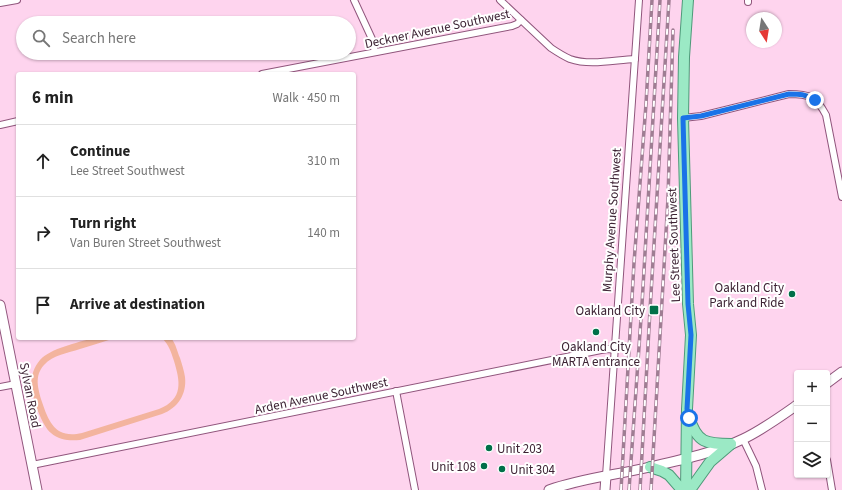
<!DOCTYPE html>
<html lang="en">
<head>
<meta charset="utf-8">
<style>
	:root { --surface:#fff; --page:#f6f6f6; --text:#222; --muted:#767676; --line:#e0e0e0 }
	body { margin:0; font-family:"Source Sans 3",sans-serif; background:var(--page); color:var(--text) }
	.controls { position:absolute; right:12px; bottom:12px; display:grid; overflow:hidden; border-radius:4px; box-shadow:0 1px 3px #0004 }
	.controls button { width:36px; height:36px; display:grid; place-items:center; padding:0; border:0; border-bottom:1px solid var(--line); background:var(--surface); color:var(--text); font:20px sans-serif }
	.compass { position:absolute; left:746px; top:12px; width:36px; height:36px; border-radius:50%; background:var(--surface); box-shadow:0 1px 3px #0004; rotate:168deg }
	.stop { position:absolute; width:12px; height:12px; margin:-9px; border:3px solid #1a73e8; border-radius:50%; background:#fff }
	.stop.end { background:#1a73e8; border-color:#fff; box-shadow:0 1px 4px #0008 }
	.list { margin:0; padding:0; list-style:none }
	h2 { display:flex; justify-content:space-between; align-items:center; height:52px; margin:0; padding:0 16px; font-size:17px }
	h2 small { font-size:13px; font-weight:400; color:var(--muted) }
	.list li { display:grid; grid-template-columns:26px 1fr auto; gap:12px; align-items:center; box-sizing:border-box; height:72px; padding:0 16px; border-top:1px solid var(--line) }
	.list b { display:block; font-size:15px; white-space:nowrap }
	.list p { margin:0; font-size:13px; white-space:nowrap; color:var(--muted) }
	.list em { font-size:13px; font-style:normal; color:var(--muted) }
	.icon { flex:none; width:22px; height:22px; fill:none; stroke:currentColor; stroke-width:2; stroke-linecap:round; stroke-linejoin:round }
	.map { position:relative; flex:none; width:842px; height:490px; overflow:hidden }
	.search { position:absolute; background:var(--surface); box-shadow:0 1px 3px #0004; left:16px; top:16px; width:340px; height:44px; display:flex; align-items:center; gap:10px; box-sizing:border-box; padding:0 14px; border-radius:22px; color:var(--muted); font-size:15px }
	.panel { position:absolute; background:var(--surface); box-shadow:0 1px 3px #0004; left:16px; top:72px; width:340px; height:268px; border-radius:4px }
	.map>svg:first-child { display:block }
</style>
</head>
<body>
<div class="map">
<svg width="842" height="490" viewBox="0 0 842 490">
	<rect width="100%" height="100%" fill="#fed4ee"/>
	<path fill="#f3b49e" d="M 93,338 L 115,338 C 104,342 92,345 80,349 C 68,353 53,355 44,365 C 34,376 38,389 42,402 C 49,423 56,439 82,433 L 159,409 C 184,399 180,381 174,361 C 171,352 169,345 162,338 L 171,338 C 176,344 177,351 180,358 C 182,364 184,371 185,377 C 187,394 178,408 162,414 L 80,440 C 69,441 59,440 51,433 C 42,426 32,397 31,385 C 31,376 34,367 40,360 C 51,348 77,343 93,338 Z"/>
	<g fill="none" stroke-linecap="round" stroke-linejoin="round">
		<g stroke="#90557c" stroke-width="8">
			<g id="street">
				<path d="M 354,0 L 372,39 L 375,52"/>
				<path d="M 500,0 L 551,48 C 557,52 563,56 570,59 C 590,66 614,60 635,59"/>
				<path d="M 748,2 L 748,0"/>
				<path d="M 0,3 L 17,0"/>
				<path d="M 262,74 L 512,26 L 517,24 L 521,20"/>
				<path d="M 683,118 L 701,116 L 789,94 C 809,94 816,96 826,115 L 842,197"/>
				<path d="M 0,125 L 18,121"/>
				<path d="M 0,387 L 16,384"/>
				<path d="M 396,391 L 415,490"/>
				<path d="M 743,439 L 756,466 L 762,490"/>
				<path d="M 827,460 L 832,490"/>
				<path d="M 32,465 L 601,350 L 608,349 L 615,350"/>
				<path d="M 606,476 L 639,0"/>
			</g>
		</g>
		<g stroke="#90557c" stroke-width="11">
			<g id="secondary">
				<path d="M 0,305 L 37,490"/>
				<path d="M 827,383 L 842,372"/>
				<path d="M 549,490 C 582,478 617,475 650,467 C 681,460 714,453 743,439 C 762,430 780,417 797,405"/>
				<path d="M 605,490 L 606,476"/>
			</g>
		</g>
		<g stroke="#4f9a7a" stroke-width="12">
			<g id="primary">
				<path d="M 689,417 C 697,443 706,444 731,444"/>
				<path d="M 650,467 L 662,471 L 669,475 L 682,490"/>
				<path d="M 686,490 L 687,409 L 691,335 L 688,304 L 683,118 L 684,57 L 688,0"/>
				<path d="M 690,490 L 710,462 L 731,444"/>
			</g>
		</g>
		<use href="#street" stroke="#fff" stroke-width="6"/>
		<use href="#secondary" stroke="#fff" stroke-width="9"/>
		<use href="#primary" stroke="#9be9c5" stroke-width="10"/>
		<g stroke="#9f7d93" stroke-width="3.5">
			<g id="rail">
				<path d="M 621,490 L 634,263 L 646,104 L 652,0"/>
				<path d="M 629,490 L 642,304 L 660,0"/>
				<path d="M 640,490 L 650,310 L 669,0"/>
				<path d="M 651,490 L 668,198 L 673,30"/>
			</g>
		</g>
		<use href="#rail" stroke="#fff" stroke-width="2" stroke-dasharray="6" stroke-linecap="butt"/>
	</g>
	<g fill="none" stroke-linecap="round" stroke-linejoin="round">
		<path stroke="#1a73e8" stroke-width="5" d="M 689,418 L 687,409 L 691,335 L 688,304 L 683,118 L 701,116 L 789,94 C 799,94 806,94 815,100"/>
	</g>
	<g fill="#007049" stroke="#fff" stroke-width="1.5">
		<circle cx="792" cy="294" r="4"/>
		<rect x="649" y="305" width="10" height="10" rx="2"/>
		<circle cx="596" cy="332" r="4"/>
		<circle cx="489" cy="448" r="4"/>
		<circle cx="484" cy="466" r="4"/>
		<circle cx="502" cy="469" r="4"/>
	</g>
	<g text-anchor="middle" stroke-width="4" stroke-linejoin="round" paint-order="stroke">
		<g font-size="13" fill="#3d2334" stroke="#fff">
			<text transform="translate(437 28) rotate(-12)" y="5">Deckner Avenue Southwest</text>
			<text transform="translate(611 220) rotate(-86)" y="5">Murphy Avenue Southwest</text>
			<text transform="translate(673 245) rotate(-92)" y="5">Lee Street Southwest</text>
			<text transform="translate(31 395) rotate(79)" y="5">Sylvan Road</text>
			<text transform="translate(321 395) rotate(-12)" y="5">Arden Avenue Southwest</text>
		</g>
		<g font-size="13" fill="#3d2334" stroke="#fff" text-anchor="end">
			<text x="784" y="292">Oakland City<tspan x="784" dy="15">Park and Ride</tspan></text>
			<text x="645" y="315">Oakland City</text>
			<text x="596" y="351" text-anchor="middle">Oakland City<tspan x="596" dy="15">MARTA entrance</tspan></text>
			<text x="497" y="453" text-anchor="start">Unit 203</text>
			<text x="476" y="471">Unit 108</text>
			<text x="510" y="474" text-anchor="start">Unit 304</text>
		</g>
	</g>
</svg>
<div class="controls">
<button>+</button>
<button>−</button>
<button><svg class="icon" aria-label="layers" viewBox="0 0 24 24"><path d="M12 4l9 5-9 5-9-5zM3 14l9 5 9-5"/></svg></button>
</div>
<svg class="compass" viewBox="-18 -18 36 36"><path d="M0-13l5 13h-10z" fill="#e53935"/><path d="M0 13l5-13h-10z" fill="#767676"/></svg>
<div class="stop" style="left:689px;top:418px"></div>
<div class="stop end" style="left:815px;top:100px"></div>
<div class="search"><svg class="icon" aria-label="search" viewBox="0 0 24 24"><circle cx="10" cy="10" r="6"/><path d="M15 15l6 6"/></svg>Search here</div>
<section class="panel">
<h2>6 min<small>Walk · 450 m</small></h2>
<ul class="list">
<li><svg class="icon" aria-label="ahead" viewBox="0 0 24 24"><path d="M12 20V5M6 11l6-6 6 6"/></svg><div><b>Continue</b><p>Lee Street Southwest</p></div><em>310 m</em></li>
<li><svg class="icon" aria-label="right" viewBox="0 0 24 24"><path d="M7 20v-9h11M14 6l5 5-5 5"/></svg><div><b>Turn right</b><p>Van Buren Street Southwest</p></div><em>140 m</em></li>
<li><svg class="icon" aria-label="arrive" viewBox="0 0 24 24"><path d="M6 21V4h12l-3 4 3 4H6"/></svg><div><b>Arrive at destination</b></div></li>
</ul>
</section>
</div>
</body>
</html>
